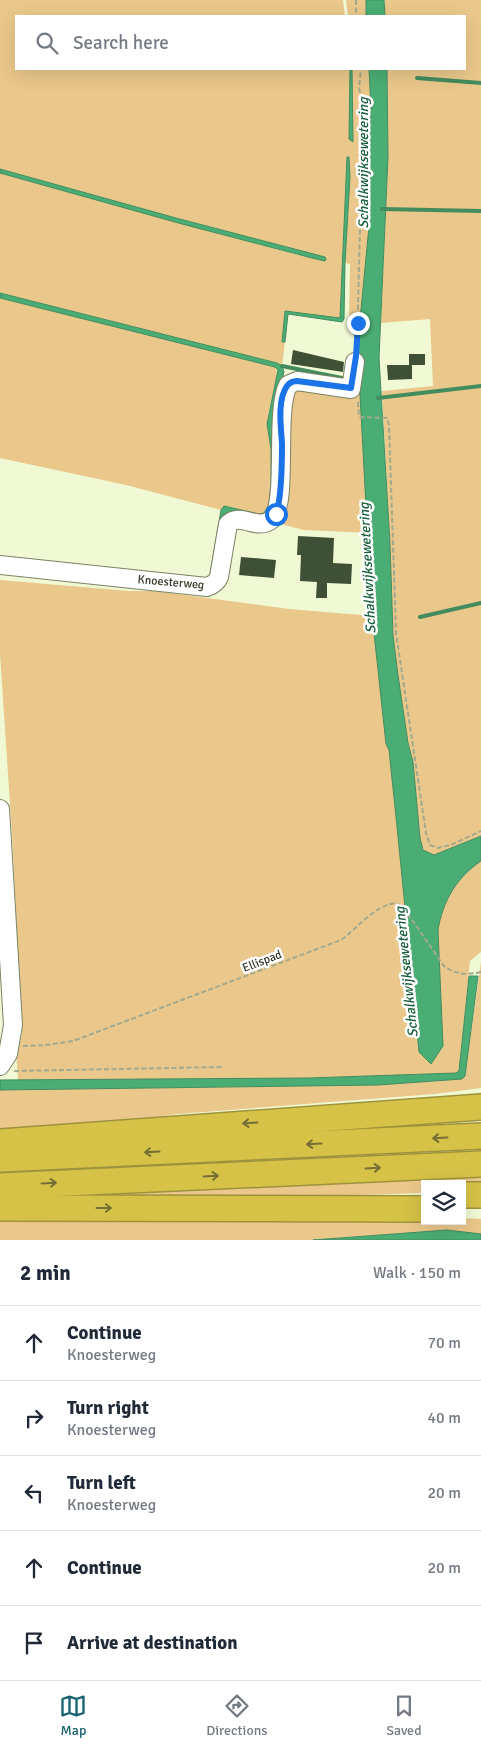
<!DOCTYPE html>
<html lang="en">
<head>
<meta charset="utf-8">
<style>
	:root { --surface:#fff; --page:#f6f6f7; --text:#1f2937; --muted:#747a83; --line:#e0e1e3; --accent:#15616d }
	body { margin:0; font-family:Signika,sans-serif; background:var(--page); color:var(--text) }
	.controls { position:absolute; right:15px; bottom:15px; display:grid; overflow:hidden; border-radius:0px; box-shadow:0 5px 20px #0002 }
	.controls button { width:45px; height:45px; display:grid; place-items:center; padding:0; border:0; border-bottom:1px solid var(--line); background:var(--surface); color:var(--text); font:25px sans-serif }
	.stop { position:absolute; width:15px; height:15px; margin:-11px; border:4px solid #1a73e8; border-radius:50%; background:#fff }
	.stop.end { background:#1a73e8; border-color:#fff; box-shadow:0 1px 5px #0008 }
	.list { margin:0; padding:0; list-style:none }
	h2 { display:flex; justify-content:space-between; align-items:center; height:65px; margin:0; padding:0 20px; font-size:21px }
	h2 small { font-size:16px; font-weight:400; color:var(--muted) }
	.list li { display:grid; grid-template-columns:32px 1fr auto; gap:15px; align-items:center; box-sizing:border-box; height:75px; padding:0 20px; border-top:1px solid var(--line) }
	.list b { display:block; font-size:19px; white-space:nowrap }
	.list p { margin:0; font-size:16px; white-space:nowrap; color:var(--muted) }
	.list em { font-size:16px; font-style:normal; color:var(--muted) }
	.icon { flex:none; width:28px; height:28px; fill:none; stroke:currentColor; stroke-width:2; stroke-linecap:round; stroke-linejoin:round }
	.map { position:relative; flex:none; width:481px; height:1240px; overflow:hidden }
	.search { position:absolute; background:var(--surface); box-shadow:0 5px 20px #0002; left:15px; right:15px; top:15px; height:55px; display:flex; align-items:center; gap:12px; box-sizing:border-box; padding:0 18px; border-radius:0px; color:var(--muted); font-size:19px }
	.sheet { height:440px; background:var(--surface) }
	nav { display:flex; justify-content:space-around; align-items:center; box-sizing:border-box; height:70px; border-top:1px solid var(--line); background:var(--surface); font-size:14px; color:var(--muted) }
	nav a { display:grid; justify-items:center; gap:2px }
	nav .on { color:var(--accent) }
	.map>svg:first-child { display:block }
</style>
</head>
<body>
<div class="map">
<svg width="481" height="1240" viewBox="0 0 481 1240">
	<rect width="100%" height="100%" fill="#f0f9d4"/>
	<g fill="#eac88b">
		<path d="M 0,0 L 343,0 L 345,16 L 16,16 L 16,69 L 350,69 L 353,142 L 352,69 L 369,69 L 371,109 L 368,158 L 370,216 L 360,320 L 349,320 L 350,264 L 345,263 L 350,177 L 349,157 L 347,157 L 340,319 L 285,311 L 282,341 L 285,342 L 282,366 L 277,363 L 0,293 L 0,173 L 294,254 L 325,261 L 326,259 L 325,257 L 176,218 L 0,169 Z"/>
		<path d="M 346,0 L 366,0 L 366,16 L 348,16 Z"/>
		<path d="M 384,0 L 481,0 L 481,836 L 434,855 L 423,850 L 420,838 L 413,762 L 408,743 L 398,675 L 393,635 L 390,544 L 382,391 L 433,386 L 430,319 L 381,323 L 388,157 L 387,69 L 465,69 L 465,16 L 385,16 Z"/>
		<path d="M 0,298 L 275,367 L 278,374 L 269,410 L 267,424 L 271,449 L 269,504 L 263,513 L 259,514 L 225,506 L 221,510 L 126,485 L 0,458 Z"/>
		<path d="M 360,369 L 367,524 L 369,533 L 304,530 L 272,522 L 290,388 L 356,394 Z"/>
		<path d="M 0,580 L 129,591 L 155,591 L 289,609 L 373,616 L 386,744 L 389,750 C 400,851 409,951 419,1052 C 426,1026 435,999 439,973 C 441,959 437,945 438,931 C 440,902 458,877 481,861 L 481,952 L 470,961 L 459,1071 L 456,1073 L 309,1078 L 18,1080 L 16,1051 L 22,1034 L 12,834 L 0,654 Z"/>
		<path d="M 481,962 L 481,1088 L 435,1094 L 178,1114 L 76,1128 L 0,1133 L 0,1090 L 378,1085 L 461,1079 L 465,1075 Z"/>
		<path d="M 481,1175 L 481,1191 L 462,1184 L 425,1184 L 425,1193 L 291,1197 L 0,1199 Z"/>
		<path d="M 0,1218 L 462,1221 L 462,1218 L 481,1219 L 481,1234 L 447,1230 L 313,1240 L 0,1240 Z"/>
	</g>
	<g fill="#4aae74" stroke="#448b5e">
		<path d="M 366,0 L 384,0 L 385,16 L 366,16 Z"/>
		<path d="M 350,69 L 352,69 L 353,142 L 349,139 Z"/>
		<path d="M 369,69 L 387,69 L 388,157 L 379,358 L 390,544 L 393,635 L 398,675 L 408,743 L 413,762 L 420,838 L 423,850 L 434,855 L 481,836 L 481,861 C 456,878 443,901 438,930 L 443,1046 L 431,1064 L 419,1052 C 409,951 400,851 389,750 L 386,744 L 374,633 L 370,551 L 367,524 L 358,358 L 360,320 L 370,216 L 368,158 L 371,109 Z"/>
		<path d="M 347,157 L 349,157 L 350,177 L 345,263 L 344,319 L 342,322 L 288,314 L 285,342 L 282,342 L 285,311 L 340,318 Z"/>
		<path d="M 0,169 L 176,218 L 325,257 L 326,259 L 325,261 L 312,258 L 182,224 L 0,173 Z"/>
		<path d="M 0,293 L 277,363 L 282,366 L 284,372 L 281,383 L 273,506 L 266,518 L 229,512 L 224,514 L 214,576 L 212,578 L 210,574 L 221,510 L 224,506 L 259,514 L 264,513 L 269,504 L 271,485 L 271,449 L 267,424 L 278,370 L 275,367 L 0,298 Z"/>
		<path d="M 469,976 L 478,976 L 465,1076 L 462,1079 L 378,1085 L 0,1090 L 0,1080 L 309,1078 L 456,1073 L 459,1071 Z"/>
		<path d="M 447,1230 L 481,1234 L 481,1240 L 313,1240 Z"/>
	</g>
	<g fill="none" stroke-linecap="round" stroke-linejoin="round">
		<g stroke="#448b5e" stroke-width="4">
			<path d="M 417,78 L 481,83"/>
			<path d="M 382,209 L 481,211"/>
			<path d="M 282,366 L 342,378"/>
			<path d="M 378,398 L 481,386"/>
			<path d="M 420,617 L 481,603"/>
		</g>
	</g>
	<g fill="#3e5036">
		<path d="M 293,350 L 344,362 L 343,372 L 291,364 Z"/>
		<path d="M 409,354 L 425,354 L 425,365 L 412,365 L 412,379 L 388,380 L 387,365 L 409,365 Z"/>
		<path d="M 298,536 L 334,538 L 333,563 L 352,564 L 351,584 L 327,583 L 327,598 L 316,598 L 317,582 L 300,581 L 301,555 L 297,555 Z"/>
		<path d="M 241,557 L 276,560 L 274,578 L 239,575 Z"/>
	</g>
	<g fill="none" stroke-linecap="round" stroke-linejoin="round">
		<g stroke="#7b8362" stroke-width="20">
			<g id="minor">
				<path d="M 0,565 L 207,587 C 213,585 217,582 219,577 L 228,524 C 241,512 257,531 271,520 C 289,505 274,413 288,385 L 297,381 L 351,389 L 355,362"/>
				<path d="M 0,809 L 13,1025 L 8,1054 L 0,1066"/>
			</g>
		</g>
		<g stroke="#9e923c" stroke-width="28">
			<g id="highway">
				<path d="M 0,1142 L 481,1107"/>
				<path d="M 0,1159 L 481,1136"/>
				<path d="M 0,1186 L 481,1164"/>
				<path d="M 462,1195 L 481,1195"/>
				<path d="M 0,1208 L 425,1209"/>
			</g>
		</g>
		<g stroke="#a2a98d" stroke-width="2" stroke-dasharray="5 2.5" stroke-linecap="butt">
			<path d="M 356,0 L 356,16"/>
			<path d="M 357,347 L 363,106 L 359,88 L 361,69"/>
			<path d="M 358,402 L 359,416 L 360,417 L 387,418 L 389,425 L 396,633 L 426,833 L 430,845 L 438,848 L 453,844 L 481,831"/>
			<path d="M 23,1046 L 47,1045 L 73,1041 L 341,940 C 355,931 386,892 403,907 L 444,966 C 456,975 467,975 481,972"/>
			<path d="M 14,1071 L 224,1067"/>
		</g>
		<use href="#minor" stroke="#fff" stroke-width="18"/>
		<use href="#highway" stroke="#d6c246" stroke-width="25"/>
	</g>
	<defs><path id="oneway-shaft" d="M-6 0H5M1.5-3L5.5 0L1.5 3" fill="none" stroke-width="1.6" stroke-linecap="round" stroke-linejoin="round" transform="scale(1.25)"/></defs>
	<g stroke="#756f35">
		<use href="#oneway-shaft" transform="translate(250 1123) rotate(176)"/>
		<use href="#oneway-shaft" transform="translate(440 1138) rotate(177)"/>
		<use href="#oneway-shaft" transform="translate(314 1144) rotate(177)"/>
		<use href="#oneway-shaft" transform="translate(152 1152) rotate(177)"/>
		<use href="#oneway-shaft" transform="translate(373 1168) rotate(-3)"/>
		<use href="#oneway-shaft" transform="translate(211 1176) rotate(-3)"/>
		<use href="#oneway-shaft" transform="translate(49 1183) rotate(-3)"/>
		<use href="#oneway-shaft" transform="translate(104 1208)"/>
	</g>
	<g fill="none" stroke-linecap="round" stroke-linejoin="round">
		<path stroke="#1a73e8" stroke-width="6" d="M 276,514 C 282,497 282,463 282,444 C 281,427 277,400 287,386 C 290,382 293,381 297,381 L 351,388 L 356,356 L 358,323"/>
	</g>
	<g text-anchor="middle" stroke-width="5" stroke-linejoin="round" paint-order="stroke">
		<g font-size="12" fill="#35382a" stroke="#fff">
			<text transform="translate(171 582) rotate(5)" y="4">Knoesterweg</text>
			<text transform="translate(262 961) rotate(-21)" y="4">Ellispad</text>
		</g>
		<g font-size="14" font-style="italic" fill="#176039" stroke="#fff">
			<text transform="translate(363 163) rotate(-90)" y="5">Schalkwijksewetering</text>
			<text transform="translate(367 568) rotate(-93)" y="5">Schalkwijksewetering</text>
			<text transform="translate(406 972) rotate(-96)" y="5">Schalkwijksewetering</text>
		</g>
	</g>
</svg>
<div class="controls">
<button><svg class="icon" aria-label="layers" viewBox="0 0 24 24"><path d="M12 4l9 5-9 5-9-5zM3 14l9 5 9-5"/></svg></button>
</div>
<div class="stop" style="left:276px;top:514px"></div>
<div class="stop end" style="left:358px;top:323px"></div>
<div class="search"><svg class="icon" aria-label="search" viewBox="0 0 24 24"><circle cx="10" cy="10" r="6"/><path d="M15 15l6 6"/></svg>Search here</div>
</div>
<section class="sheet">
<h2>2 min<small>Walk · 150 m</small></h2>
<ul class="list">
<li><svg class="icon" aria-label="ahead" viewBox="0 0 24 24"><path d="M12 20V5M6 11l6-6 6 6"/></svg><div><b>Continue</b><p>Knoesterweg</p></div><em>70 m</em></li>
<li><svg class="icon" aria-label="right" viewBox="0 0 24 24"><path d="M7 20v-9h11M14 6l5 5-5 5"/></svg><div><b>Turn right</b><p>Knoesterweg</p></div><em>40 m</em></li>
<li><svg class="icon" aria-label="left" viewBox="0 0 24 24"><path d="M17 20v-9H6M10 6l-5 5 5 5"/></svg><div><b>Turn left</b><p>Knoesterweg</p></div><em>20 m</em></li>
<li><svg class="icon" aria-label="ahead" viewBox="0 0 24 24"><path d="M12 20V5M6 11l6-6 6 6"/></svg><div><b>Continue</b></div><em>20 m</em></li>
<li><svg class="icon" aria-label="arrive" viewBox="0 0 24 24"><path d="M6 21V4h12l-3 4 3 4H6"/></svg><div><b>Arrive at destination</b></div></li>
</ul>
</section>
<nav>
<a class="on"><svg class="icon" aria-label="map" viewBox="0 0 24 24"><path d="M3 6l6-2 6 2 6-2v14l-6 2-6-2-6 2zM9 4v14M15 6v14"/></svg>Map</a>
<a><svg class="icon" aria-label="directions" viewBox="0 0 24 24"><path d="M12 3l9 9-9 9-9-9zM9 14v-3h6M13 9l2 2-2 2"/></svg>Directions</a>
<a><svg class="icon" aria-label="saved" viewBox="0 0 24 24"><path d="M7 4h10v16l-5-4-5 4z"/></svg>Saved</a>
</nav>
</body>
</html>
